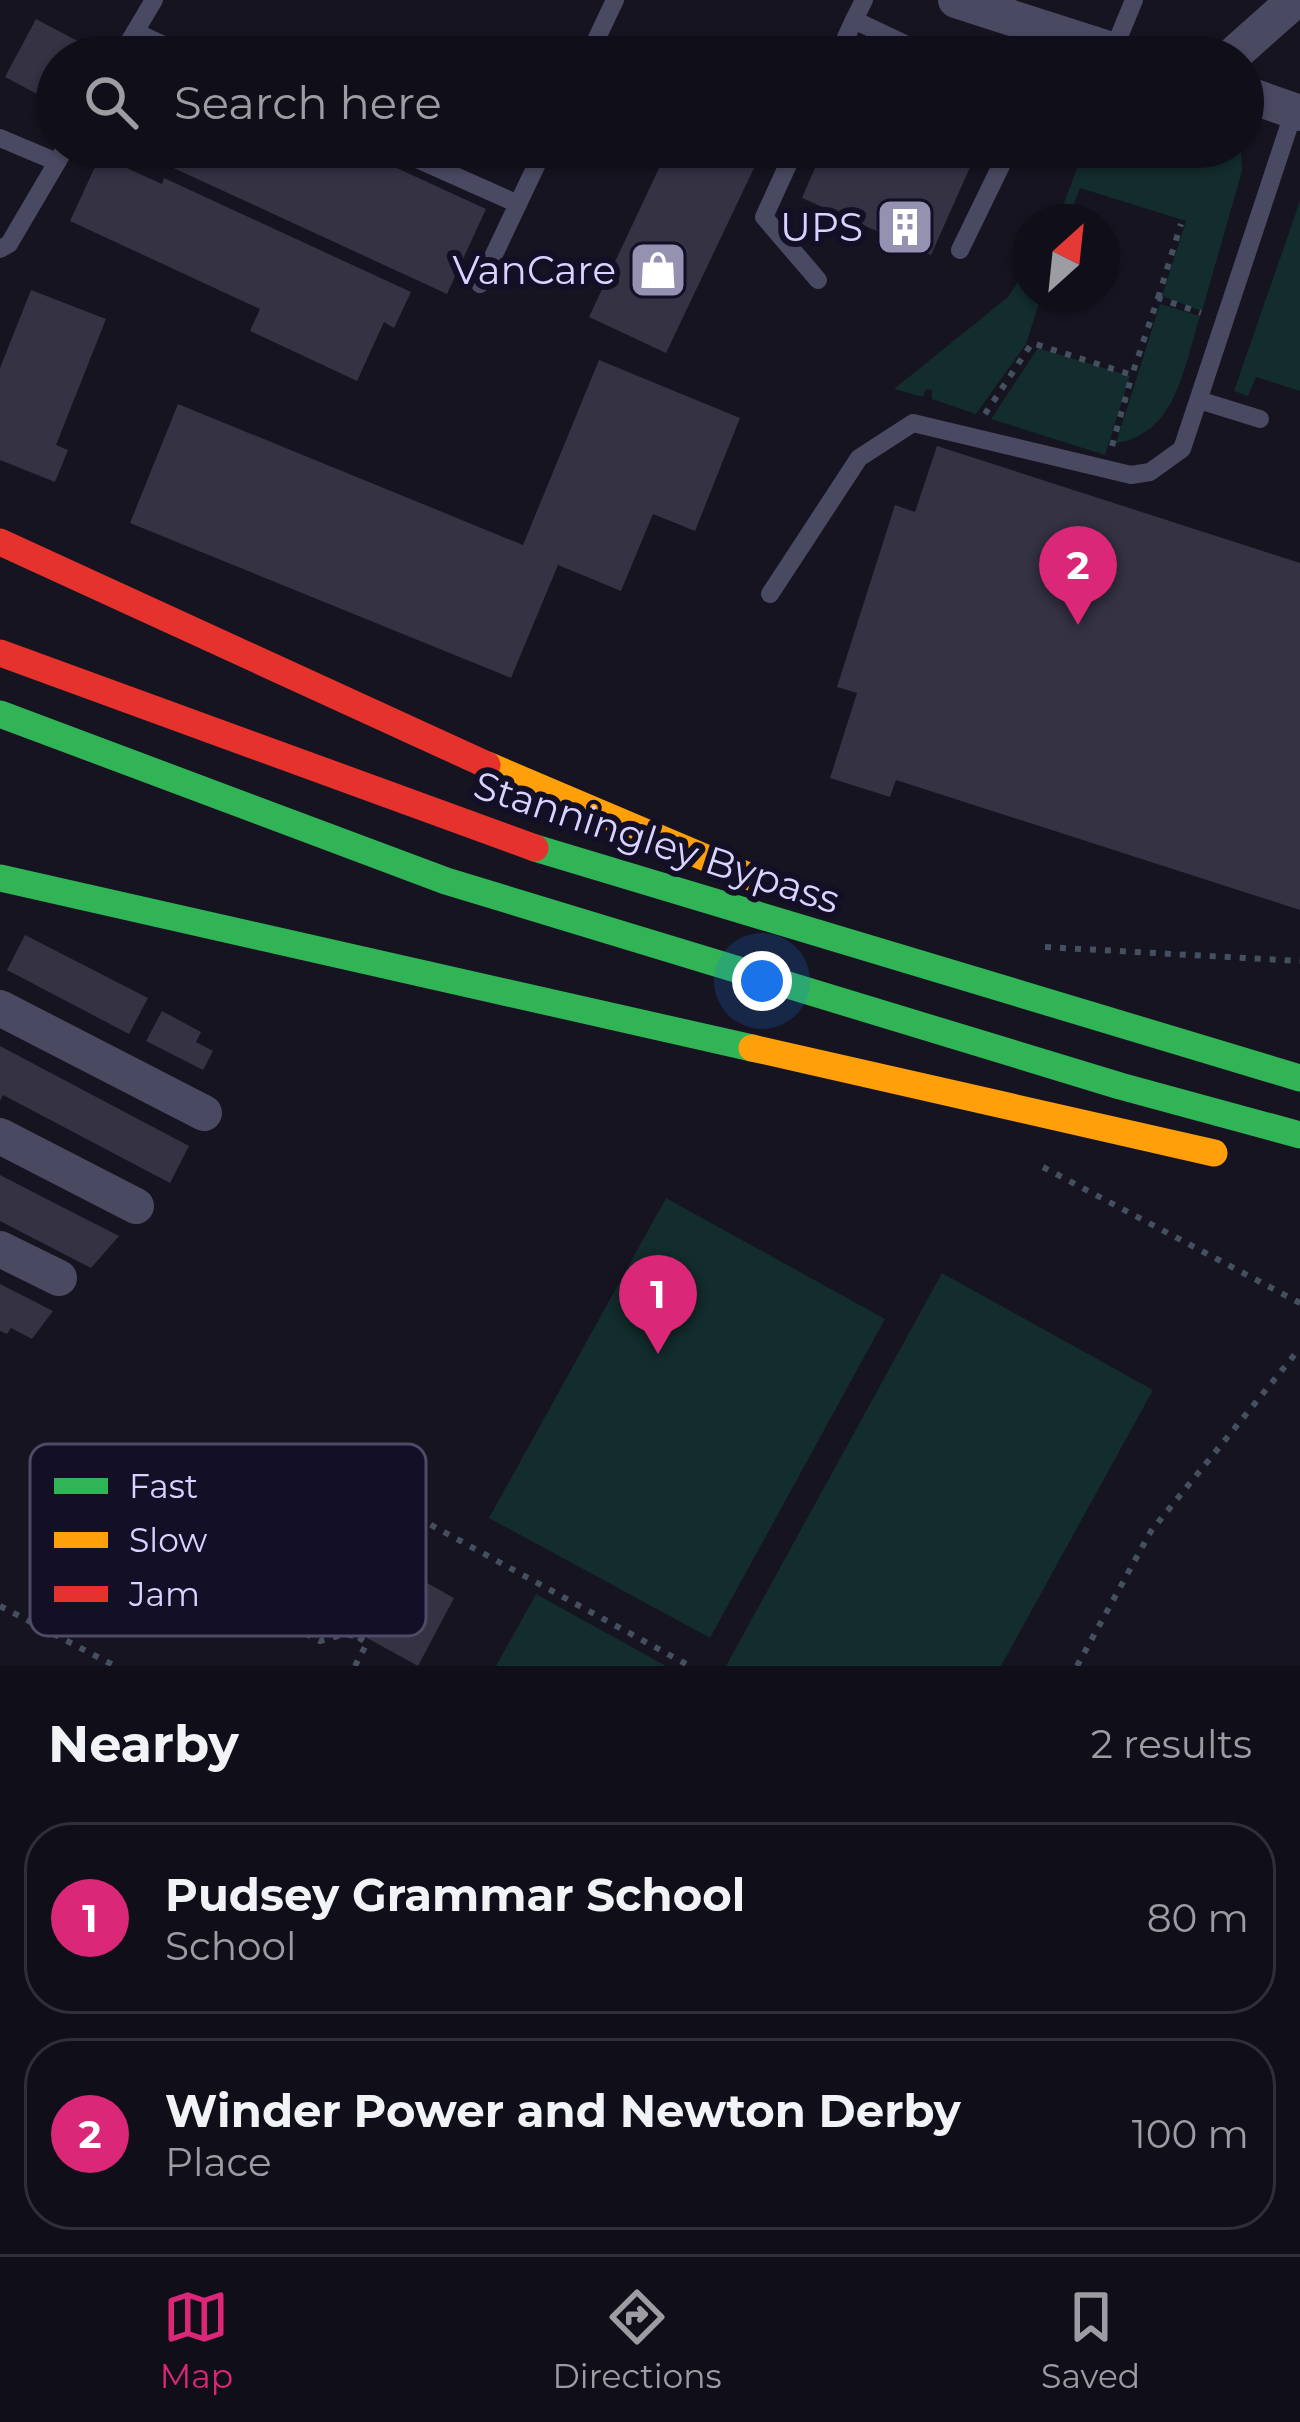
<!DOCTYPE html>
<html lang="en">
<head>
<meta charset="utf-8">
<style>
	:root { --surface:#100f19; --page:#191822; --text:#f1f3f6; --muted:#9c9ca2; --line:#302f38; --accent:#db2777 }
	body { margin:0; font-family:Montserrat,sans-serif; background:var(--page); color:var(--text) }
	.compass { position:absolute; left:1012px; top:204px; width:108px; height:108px; border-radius:50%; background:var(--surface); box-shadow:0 3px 9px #0004; rotate:27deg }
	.you { position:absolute; left:762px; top:981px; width:42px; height:42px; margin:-30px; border:9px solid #fff; border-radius:50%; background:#1a73e8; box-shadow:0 0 0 18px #1a73e833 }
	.badge { display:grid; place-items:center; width:78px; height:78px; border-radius:50%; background:var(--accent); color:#fff; font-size:39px; font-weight:700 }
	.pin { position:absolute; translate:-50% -99px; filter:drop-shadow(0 3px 6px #0008) }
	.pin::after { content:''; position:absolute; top:63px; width:42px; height:36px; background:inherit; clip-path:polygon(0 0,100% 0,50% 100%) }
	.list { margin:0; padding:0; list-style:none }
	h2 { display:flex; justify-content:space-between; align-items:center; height:156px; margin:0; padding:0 48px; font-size:51px }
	h2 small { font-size:39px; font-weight:400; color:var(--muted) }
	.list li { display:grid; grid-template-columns:78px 1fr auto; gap:36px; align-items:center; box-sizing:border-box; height:192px; margin:0 24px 24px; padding:0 24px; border:3px solid var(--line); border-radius:48px }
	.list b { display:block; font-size:45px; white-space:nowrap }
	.list p { margin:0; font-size:39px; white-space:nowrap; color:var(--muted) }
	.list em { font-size:39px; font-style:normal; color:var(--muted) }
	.icon { flex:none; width:66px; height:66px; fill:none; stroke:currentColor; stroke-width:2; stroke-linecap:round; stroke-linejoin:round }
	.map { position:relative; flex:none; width:1300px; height:1666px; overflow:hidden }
	.search { position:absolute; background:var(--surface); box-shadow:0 3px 9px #0004; left:36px; right:36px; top:36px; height:132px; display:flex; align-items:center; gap:30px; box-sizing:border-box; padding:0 42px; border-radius:66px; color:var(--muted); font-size:45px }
	.sheet { height:588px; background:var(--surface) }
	nav { display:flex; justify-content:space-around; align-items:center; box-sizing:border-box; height:168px; border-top:3px solid var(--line); background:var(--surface); font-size:33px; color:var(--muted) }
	nav a { display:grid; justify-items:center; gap:6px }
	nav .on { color:var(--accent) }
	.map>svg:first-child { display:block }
</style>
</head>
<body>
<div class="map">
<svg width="1300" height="1666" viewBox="0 0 1300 1666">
	<rect width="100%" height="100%" fill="#161421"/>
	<g fill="#132c2d">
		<path d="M 1085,147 L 1241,147 L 1242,171 L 1202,311 L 1162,296 L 1186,221 L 1080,188 L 1067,222 L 1057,222 Z"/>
		<path d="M 1300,201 L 1300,391 L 1256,377 L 1248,396 L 1234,391 Z"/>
		<path d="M 1030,263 L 1030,294 L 1042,294 L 1026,344 L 976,414 L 932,399 L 932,390 L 926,389 L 923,397 L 894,389 L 1008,297 Z"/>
		<path d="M 1160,304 L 1200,316 C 1184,366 1177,434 1116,443 Z"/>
		<path d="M 1038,348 L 1130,376 L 1105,455 L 991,419 Z"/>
		<path d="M 666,1198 L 885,1319 L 710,1638 L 489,1518 Z"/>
		<path d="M 942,1273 L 1153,1390 L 1001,1666 L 726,1666 Z"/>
		<path d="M 536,1594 L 666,1666 L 496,1666 Z"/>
	</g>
	<g fill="#343243">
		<path d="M 36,19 L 83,44 L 76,57 L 57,57 L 52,102 L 5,77 Z"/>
		<path d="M 128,147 L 351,147 L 486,209 L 447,294 Z"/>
		<path d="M 669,147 L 764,147 L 666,353 L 589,317 Z"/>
		<path d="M 824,147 L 979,147 L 931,255 L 802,198 Z"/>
		<path d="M 100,156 L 162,184 L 164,178 L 411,292 L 394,328 L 384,322 L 357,381 L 250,331 L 260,309 L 70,221 Z"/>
		<path d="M 31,290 L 106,319 L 56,445 L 68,450 L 55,482 L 0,460 L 0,368 Z"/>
		<path d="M 599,360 L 740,418 L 695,531 L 653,514 L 621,591 L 558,565 L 511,678 L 130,523 L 178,404 L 523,545 Z"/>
		<path d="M 937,446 L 1300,563 L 1300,910 L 896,780 L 890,797 L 830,778 L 857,693 L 837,687 L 895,505 L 915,512 Z"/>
		<path d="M 25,935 L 148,998 L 129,1034 L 7,970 Z"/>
		<path d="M 162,1011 L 201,1032 L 196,1042 L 213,1051 L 203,1070 L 146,1041 Z"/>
		<path d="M 0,1046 L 189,1146 L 170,1183 L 3,1095 L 0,1101 Z"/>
		<path d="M 0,1175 L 70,1211 L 119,1236 L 91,1268 L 31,1237 L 0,1221 Z"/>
		<path d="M 0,1284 L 53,1311 L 32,1339 L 11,1328 L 7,1334 L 0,1331 Z"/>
		<path d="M 277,1553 L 341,1594 L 317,1638 L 290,1623 L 294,1617 L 253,1596 Z"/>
		<path d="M 404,1570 L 454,1598 L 418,1666 L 367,1638 Z"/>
	</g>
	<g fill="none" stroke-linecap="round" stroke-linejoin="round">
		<g stroke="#44505f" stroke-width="6" stroke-dasharray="6 9" stroke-linecap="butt">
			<path d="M 1158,298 L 1181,224"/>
			<path d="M 985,414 L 1032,343 L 1132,375 L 1158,298 L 1201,313"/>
			<path d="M 1112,446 L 1132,375"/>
			<path d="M 1045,947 L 1300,961"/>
			<path d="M 1043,1167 L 1300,1303"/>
			<path d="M 317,1579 L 344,1594 L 345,1634"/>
			<path d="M 0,1606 L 115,1666"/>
			<path d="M 252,1606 L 320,1641 L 345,1634 L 358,1637"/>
			<path d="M 355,1666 L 367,1643 L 358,1637 L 422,1520 L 686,1664"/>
			<path d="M 1077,1666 L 1151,1531 L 1300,1348"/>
		</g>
		<g stroke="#4a4962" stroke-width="18">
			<path d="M 864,0 L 854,20 L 932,57"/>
			<path d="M 135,32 L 190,57"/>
			<path d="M 1113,51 L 1134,0"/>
			<path d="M 120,57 L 154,0"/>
			<path d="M 588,57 L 615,0"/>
			<path d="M 837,57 L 854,20"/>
			<path d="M 0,138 L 57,162"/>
			<path d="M 390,147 L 518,204"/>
			<path d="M 796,147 L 764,217 L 818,280"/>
			<path d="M 0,249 L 9,244 L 66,147"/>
			<path d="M 960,250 L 1010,147"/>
			<path d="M 480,284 L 545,147"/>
			<path d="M 1202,401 L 1260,419"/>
			<path d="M 770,594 L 859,458 L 913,423 L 1131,475 L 1150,472 L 1182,449 L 1294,111"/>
		</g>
		<g stroke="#4a4962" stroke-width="36">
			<path d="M 956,0 L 1133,57"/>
			<path d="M 1231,57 L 1295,0"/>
			<path d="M 1243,93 L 1300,113"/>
			<path d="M 0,1008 L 204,1113"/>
			<path d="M 0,1136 L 136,1206"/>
			<path d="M 0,1249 L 59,1278"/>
		</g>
		<g stroke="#30b455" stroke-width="27">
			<path d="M 0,714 L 446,881 L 1120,1086 L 1300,1135"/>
			<path d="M 535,848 L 1300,1078"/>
			<path d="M 0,878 L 752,1048"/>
		</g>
		<g stroke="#ff9f0a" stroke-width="27">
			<path d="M 487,765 L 753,878"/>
			<path d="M 752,1048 L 1214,1153"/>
		</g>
		<g stroke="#e5322d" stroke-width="27">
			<path d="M 0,542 L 487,765"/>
			<path d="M 0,653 L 535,848"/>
		</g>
	</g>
	<defs>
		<g id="building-square" transform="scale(3)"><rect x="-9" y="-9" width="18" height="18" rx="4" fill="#9591b1" stroke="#130f26"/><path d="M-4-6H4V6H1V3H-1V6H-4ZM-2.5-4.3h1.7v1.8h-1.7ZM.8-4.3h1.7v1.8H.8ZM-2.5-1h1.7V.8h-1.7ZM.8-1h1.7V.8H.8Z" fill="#fff"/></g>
		<g id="shop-square" transform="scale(3)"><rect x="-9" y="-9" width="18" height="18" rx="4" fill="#9591b1" stroke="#130f26"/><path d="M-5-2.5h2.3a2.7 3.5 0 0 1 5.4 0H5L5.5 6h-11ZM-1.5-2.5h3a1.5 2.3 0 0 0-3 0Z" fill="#fff"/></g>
	</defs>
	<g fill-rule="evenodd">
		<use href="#building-square" x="905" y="227"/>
		<use href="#shop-square" x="658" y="270"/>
	</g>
	<g text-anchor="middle" stroke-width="12" stroke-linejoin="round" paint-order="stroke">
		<g font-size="39" fill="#d9d4ff" stroke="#130f26" text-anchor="end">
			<text x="863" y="241">UPS</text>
			<text x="616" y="284">VanCare</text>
		</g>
		<g font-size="39" fill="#d9d4ff" stroke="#130f26">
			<text transform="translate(657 842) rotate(18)" y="14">Stanningley Bypass</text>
		</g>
	</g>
	<rect x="30" y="1444" width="396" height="192" rx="18" fill="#130f26" stroke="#4e4a67" stroke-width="3"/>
	<rect x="54" y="1478" width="54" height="16" fill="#30b455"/>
	<rect x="54" y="1532" width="54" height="16" fill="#ff9f0a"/>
	<rect x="54" y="1586" width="54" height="16" fill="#e5322d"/>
	<g font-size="33" fill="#d9d4ff">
		<text x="129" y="1498">Fast</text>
		<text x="129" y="1552">Slow</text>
		<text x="129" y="1606">Jam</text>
	</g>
</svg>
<svg class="compass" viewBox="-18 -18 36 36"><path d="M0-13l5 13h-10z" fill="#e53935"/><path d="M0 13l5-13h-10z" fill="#9c9ca2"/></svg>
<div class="you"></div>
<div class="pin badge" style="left:658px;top:1354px">1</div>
<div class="pin badge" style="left:1078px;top:625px">2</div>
<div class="search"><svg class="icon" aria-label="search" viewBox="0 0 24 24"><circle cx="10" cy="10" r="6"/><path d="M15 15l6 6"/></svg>Search here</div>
</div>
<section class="sheet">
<h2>Nearby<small>2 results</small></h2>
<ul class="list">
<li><span class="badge">1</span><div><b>Pudsey Grammar School</b><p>School</p></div><em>80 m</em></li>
<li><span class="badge">2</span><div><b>Winder Power and Newton Derby</b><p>Place</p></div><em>100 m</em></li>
</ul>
</section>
<nav>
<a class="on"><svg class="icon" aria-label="map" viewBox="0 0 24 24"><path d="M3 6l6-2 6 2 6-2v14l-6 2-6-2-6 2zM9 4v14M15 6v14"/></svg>Map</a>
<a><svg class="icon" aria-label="directions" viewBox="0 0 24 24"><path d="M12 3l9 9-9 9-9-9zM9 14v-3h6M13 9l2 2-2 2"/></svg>Directions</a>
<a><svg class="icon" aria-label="saved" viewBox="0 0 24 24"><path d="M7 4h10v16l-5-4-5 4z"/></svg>Saved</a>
</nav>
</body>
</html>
